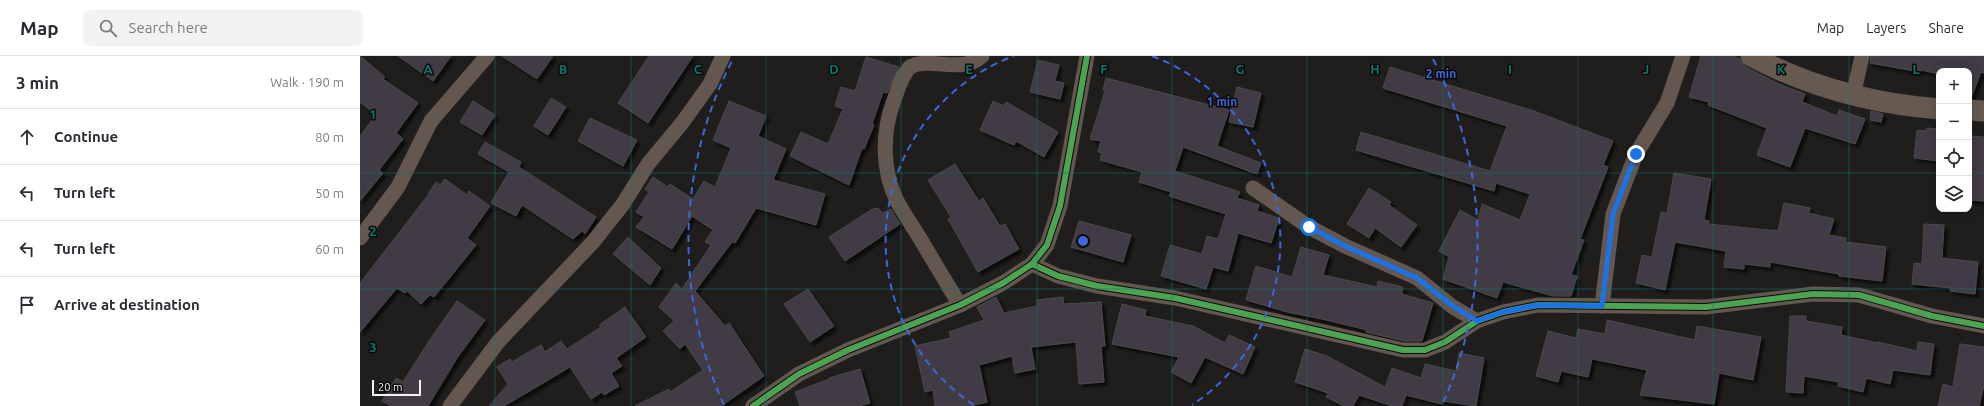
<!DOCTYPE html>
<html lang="en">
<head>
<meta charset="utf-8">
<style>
	:root { --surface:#fff; --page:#f2f2f3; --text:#2b2b33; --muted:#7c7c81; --line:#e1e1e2 }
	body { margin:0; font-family:Ubuntu,sans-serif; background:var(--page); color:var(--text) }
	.controls { position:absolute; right:12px; top:12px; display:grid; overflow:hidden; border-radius:8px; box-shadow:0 2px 10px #0003 }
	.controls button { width:36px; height:36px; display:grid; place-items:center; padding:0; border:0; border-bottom:1px solid var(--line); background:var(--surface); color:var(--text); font:20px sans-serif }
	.scale { position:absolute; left:12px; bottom:10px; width:49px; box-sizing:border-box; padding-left:4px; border:2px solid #f4f3f1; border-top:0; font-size:11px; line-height:14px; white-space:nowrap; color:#f4f3f1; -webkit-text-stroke:3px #090908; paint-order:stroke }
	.stop { position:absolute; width:12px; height:12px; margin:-9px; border:3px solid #1a73e8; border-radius:50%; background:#fff }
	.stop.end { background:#1a73e8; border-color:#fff; box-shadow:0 1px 4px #0008 }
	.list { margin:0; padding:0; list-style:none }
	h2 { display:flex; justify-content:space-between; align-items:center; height:52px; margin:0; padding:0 16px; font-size:17px }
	h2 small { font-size:13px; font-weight:400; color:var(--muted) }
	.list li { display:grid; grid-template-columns:26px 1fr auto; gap:12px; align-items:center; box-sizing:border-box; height:56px; padding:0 16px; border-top:1px solid var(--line) }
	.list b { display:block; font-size:15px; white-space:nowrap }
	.list em { font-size:13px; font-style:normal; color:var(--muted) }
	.icon { flex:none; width:22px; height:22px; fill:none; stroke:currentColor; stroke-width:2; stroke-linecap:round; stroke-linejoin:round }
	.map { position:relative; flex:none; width:1624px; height:350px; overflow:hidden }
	header { display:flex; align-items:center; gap:24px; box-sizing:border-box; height:56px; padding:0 20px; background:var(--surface); border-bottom:1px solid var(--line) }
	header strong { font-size:19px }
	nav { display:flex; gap:22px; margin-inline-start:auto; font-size:14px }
	.search { width:280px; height:36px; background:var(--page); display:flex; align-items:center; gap:10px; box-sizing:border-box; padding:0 14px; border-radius:8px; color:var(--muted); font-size:15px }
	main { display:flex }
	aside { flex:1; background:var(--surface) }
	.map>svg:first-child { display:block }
</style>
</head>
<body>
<header>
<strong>Map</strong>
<div class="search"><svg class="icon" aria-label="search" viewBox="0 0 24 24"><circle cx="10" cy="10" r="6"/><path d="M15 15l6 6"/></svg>Search here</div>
<nav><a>Map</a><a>Layers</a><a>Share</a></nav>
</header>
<main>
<aside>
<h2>3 min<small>Walk · 190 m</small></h2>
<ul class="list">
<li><svg class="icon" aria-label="ahead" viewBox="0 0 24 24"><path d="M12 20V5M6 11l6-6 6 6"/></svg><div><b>Continue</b></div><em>80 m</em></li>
<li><svg class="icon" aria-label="left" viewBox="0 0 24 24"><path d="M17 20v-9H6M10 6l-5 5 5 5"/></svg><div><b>Turn left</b></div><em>50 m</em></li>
<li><svg class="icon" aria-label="left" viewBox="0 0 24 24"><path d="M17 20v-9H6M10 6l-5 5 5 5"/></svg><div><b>Turn left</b></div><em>60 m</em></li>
<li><svg class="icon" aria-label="arrive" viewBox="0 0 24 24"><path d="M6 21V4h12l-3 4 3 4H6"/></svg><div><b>Arrive at destination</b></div></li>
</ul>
</aside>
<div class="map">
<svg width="1624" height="350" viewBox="0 0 1624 350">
	<defs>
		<filter id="shadow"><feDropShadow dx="3.5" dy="3.5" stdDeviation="1" flood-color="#0009"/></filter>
	</defs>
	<rect width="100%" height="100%" fill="#1f1e1d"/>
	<g fill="#403b44" stroke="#4a4949" filter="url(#shadow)">
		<path d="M 0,0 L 25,21 L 23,23 L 58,47 L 36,77 L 43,83 L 19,114 L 23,117 L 0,145 L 0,80 L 16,59 L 0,46 Z"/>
		<path d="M 38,0 L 91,0 L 73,25 Z"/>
		<path d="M 142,0 L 193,0 L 177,23 Z"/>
		<path d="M 289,0 L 333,0 L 288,67 L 258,47 Z"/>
		<path d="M 1341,0 L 1372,0 L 1380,3 L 1386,11 L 1419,28 L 1445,38 L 1442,46 L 1477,60 L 1479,54 L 1505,63 L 1495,88 L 1445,72 L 1430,111 L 1397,99 L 1407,72 L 1348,49 L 1349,46 L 1329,41 Z"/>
		<path d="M 1511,0 L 1624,0 L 1624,17 L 1621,16 L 1611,42 L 1609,42 L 1609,15 L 1579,15 L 1579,18 L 1561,14 L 1560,16 L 1510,7 Z"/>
		<path d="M 506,1 L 539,11 L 527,37 L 523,36 L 512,68 L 514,69 L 504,93 L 502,92 L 489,129 L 430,100 L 441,76 L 468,88 L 483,53 L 475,50 L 481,31 L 495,35 Z"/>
		<path d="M 678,4 L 699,9 L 695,25 L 704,27 L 700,43 L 670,36 Z"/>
		<path d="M 1030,11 L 1174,55 L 1253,85 L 1243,109 L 1248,111 L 1220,183 L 1224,184 L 1211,219 L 1217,220 L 1211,240 L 1193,240 L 1143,226 L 1137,242 L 1083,223 L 1089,201 L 1079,195 L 1100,154 L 1118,164 L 1122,148 L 1160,164 L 1170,138 L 1136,127 L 1134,135 L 996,94 L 1001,76 L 1130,115 L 1147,70 L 1023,32 Z"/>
		<path d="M 746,22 L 869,54 L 857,90 L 901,107 L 897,118 L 823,91 L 815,115 L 880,136 L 877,142 L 899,149 L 897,155 L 919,162 L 911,187 L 878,177 L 868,215 L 853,211 L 846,233 L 801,220 L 810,189 L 842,198 L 847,180 L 858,183 L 866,158 L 809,140 L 811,136 L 779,126 L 782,116 L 740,104 L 742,97 L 738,96 L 741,85 L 730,83 L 745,35 L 743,34 Z"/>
		<path d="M 877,31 L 901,37 L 893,71 L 869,66 Z"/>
		<path d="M 191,42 L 206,51 L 188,79 L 174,70 Z"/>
		<path d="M 113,45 L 135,59 L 122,79 L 100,66 Z"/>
		<path d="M 369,45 L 406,60 L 398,80 L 426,93 L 413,124 L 465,138 L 456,169 L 396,152 L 375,187 L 372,186 L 335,235 L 365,270 L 369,267 L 404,320 L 361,350 L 275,350 L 309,333 L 310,336 L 343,314 L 325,288 L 320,293 L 303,275 L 314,265 L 299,251 L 316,227 L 322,233 L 351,189 L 345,186 L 353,174 L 332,160 L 312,193 L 276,171 L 284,161 L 276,156 L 289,136 L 285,133 L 293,121 L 308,131 L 310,128 L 333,143 L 344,125 L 355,131 L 371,92 L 353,84 Z"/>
		<path d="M 633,45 L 644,50 L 646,46 L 698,76 L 684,101 L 656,85 L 654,89 L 620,74 Z"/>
		<path d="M 1511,55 L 1523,58 L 1521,66 L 1510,64 Z"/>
		<path d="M 230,62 L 277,84 L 263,110 L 218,85 Z"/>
		<path d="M 1567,72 L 1579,73 L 1579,105 L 1554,102 L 1557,74 L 1566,75 Z"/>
		<path d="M 1611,80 L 1624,81 L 1624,145 L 1609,144 Z"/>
		<path d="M 125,86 L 161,106 L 159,111 L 236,161 L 225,178 L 222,175 L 213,183 L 162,149 L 156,160 L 131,147 L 149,116 L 118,98 Z"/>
		<path d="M 595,108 L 619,145 L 623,142 L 640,170 L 645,168 L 659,193 L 618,216 L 588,163 L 591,161 L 568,124 Z"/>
		<path d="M 1314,117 L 1351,123 L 1344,164 L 1349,165 L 1348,168 L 1418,175 L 1424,147 L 1450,152 L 1449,157 L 1474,163 L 1469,179 L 1486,182 L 1486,186 L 1526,191 L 1522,225 L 1479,220 L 1479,218 L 1410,206 L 1410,211 L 1384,208 L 1384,213 L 1364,211 L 1366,195 L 1315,186 L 1305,234 L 1276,227 L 1282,199 L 1292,201 L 1301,156 L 1307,157 Z"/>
		<path d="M 85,123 L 107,139 L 109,135 L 130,150 L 107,182 L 116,189 L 74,241 L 70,239 L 61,248 L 47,235 L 45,237 L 37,232 L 0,276 L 0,227 L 69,138 L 68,138 L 76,126 L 80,129 Z"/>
		<path d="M 1009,132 L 1031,146 L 1029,149 L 1057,169 L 1041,191 L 1015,172 L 1009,182 L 987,168 Z"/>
		<path d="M 514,152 L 519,153 L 522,157 L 531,153 L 540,168 L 485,205 L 469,181 Z"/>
		<path d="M 719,165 L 771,179 L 763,206 L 711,191 Z"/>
		<path d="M 1564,168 L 1584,169 L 1582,202 L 1618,206 L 1615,238 L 1590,235 L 1591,232 L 1552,228 L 1554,207 L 1562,208 Z"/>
		<path d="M 268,181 L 301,212 L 290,229 L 253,198 Z"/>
		<path d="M 941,191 L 969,199 L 963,219 L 1017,231 L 1018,225 L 1043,231 L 1042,238 L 1073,247 L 1062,285 L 1044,285 L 1006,276 L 1007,274 L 962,263 L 927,256 L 886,244 L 896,210 L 932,221 Z"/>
		<path d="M 448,233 L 474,270 L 450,286 L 424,248 Z"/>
		<path d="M 636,241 L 644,257 L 677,250 L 677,244 L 703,241 L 704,248 L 741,246 L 745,290 L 741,290 L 744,326 L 719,328 L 716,286 L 671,291 L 675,313 L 655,317 L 652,300 L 619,309 L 627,346 L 610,350 L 575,350 L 573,334 L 565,336 L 555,290 L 591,282 L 589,276 L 624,264 L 617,251 Z"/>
		<path d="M 97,245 L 125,264 L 97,302 L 68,350 L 31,350 L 22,345 L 36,322 L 43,326 L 69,285 Z"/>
		<path d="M 762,248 L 786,254 L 785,260 L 833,270 L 865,287 L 869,279 L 895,291 L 883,318 L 845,301 L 831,327 L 811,316 L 819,301 L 752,288 Z"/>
		<path d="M 265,251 L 286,281 L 256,302 L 262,310 L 251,317 L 259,330 L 244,339 L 242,336 L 231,343 L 210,311 L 144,350 L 129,350 L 148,328 L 137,311 L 150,303 L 152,306 L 181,289 L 185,296 L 201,285 L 207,293 L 241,271 L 239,269 Z"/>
		<path d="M 1430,260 L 1446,260 L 1446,265 L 1482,271 L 1481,279 L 1518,287 L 1518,286 L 1557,295 L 1558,286 L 1574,288 L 1570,319 L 1533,314 L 1530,328 L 1506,322 L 1503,336 L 1478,330 L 1479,326 L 1444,320 L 1443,337 L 1426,336 Z"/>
		<path d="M 1247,264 L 1335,284 L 1337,270 L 1401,281 L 1393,324 L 1359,317 L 1354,348 L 1280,339 L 1287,314 L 1232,303 L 1228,321 L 1201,315 L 1198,326 L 1176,320 L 1188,275 L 1216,282 L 1218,273 L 1245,278 Z"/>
		<path d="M 1600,288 L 1624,291 L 1624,329 L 1619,350 L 1578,350 L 1583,328 L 1593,331 Z"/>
		<path d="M 945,293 L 967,300 L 1025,331 L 1032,312 L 1061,322 L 1065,308 L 1096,315 L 1099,297 L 1124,302 L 1116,350 L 1082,345 L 1082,348 L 1046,339 L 1042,350 L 1032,350 L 999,339 L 993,350 L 984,350 L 966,341 L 968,337 L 935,326 Z"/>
		<path d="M 500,313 L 510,347 L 499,350 L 440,350 L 435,336 L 469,323 L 469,322 Z"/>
	</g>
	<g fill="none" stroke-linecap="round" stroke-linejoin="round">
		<g stroke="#64574f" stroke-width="15">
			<path d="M 1493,40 L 1502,0"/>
			<path d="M 893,132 L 949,171 L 985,190 L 1057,222 L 1093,251 L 1117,265"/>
			<path d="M 0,182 L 38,131 L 71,65 L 127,0"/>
			<path d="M 672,208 L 698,220 L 737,230 L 815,242 L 1043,294 L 1065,294 L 1085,286 L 1117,265 L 1143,256 L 1178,249 L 1346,251 L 1453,238 L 1499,239 L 1572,260 L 1624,270"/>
			<path d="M 600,249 C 587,228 574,206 561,184 C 553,171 544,158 537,145 C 522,115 522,78 533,47 C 537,36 541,20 550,11 C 571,0 600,19 622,0"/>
			<path d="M 1242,250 L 1253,158 L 1276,98 L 1307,47 L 1323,0"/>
			<path d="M 90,350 L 138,286 L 233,186 L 263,148 L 288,108 L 322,67 L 350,28 L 363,0"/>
			<path d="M 393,350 L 439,318 L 488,294 L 600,249 L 643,227 L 672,208 L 687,189 L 700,150 L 727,0"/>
		</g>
		<g stroke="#665950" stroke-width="21">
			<path d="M 1391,0 C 1450,31 1513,48 1579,53"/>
			<path d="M 1609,54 L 1624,55"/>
		</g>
		<g stroke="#090908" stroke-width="8">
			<g id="cycleway">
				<path d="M 672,208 L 698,220 L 737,230 L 815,242 L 1043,294 L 1065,294 L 1085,286 L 1117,265 L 1143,256 L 1178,249 L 1346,251 L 1453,238 L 1499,239 L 1572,260 L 1624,270"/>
				<path d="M 393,350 L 439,318 L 488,294 L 600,249 L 643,227 L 672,208 L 687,189 L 700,150 L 727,0"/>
			</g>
		</g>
		<use href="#cycleway" stroke="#4ca352" stroke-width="6"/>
	</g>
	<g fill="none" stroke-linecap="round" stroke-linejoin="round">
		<path stroke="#1a73e8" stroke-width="5" d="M 949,171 L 985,190 L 1057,222 L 1093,250 L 1117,265 L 1143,256 L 1178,249 L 1242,250 L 1253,158 L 1276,98"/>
	</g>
	<path fill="none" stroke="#0f766e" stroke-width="1" stroke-opacity="0.55" d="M 135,0 L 135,350M 271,0 L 271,350M 406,0 L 406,350M 541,0 L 541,350M 677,0 L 677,350M 812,0 L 812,350M 947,0 L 947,350M 1083,0 L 1083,350M 1218,0 L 1218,350M 1353,0 L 1353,350M 1489,0 L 1489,350M 0,117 L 1579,117M 1609,117 L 1624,117M 0,233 L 1624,233"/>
	<g fill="none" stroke="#3d67dc" stroke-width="2" stroke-dasharray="7 5">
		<path d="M614 349A197 197 0 0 1 654 0M792 0A197 197 0 0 1 832 349"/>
		<path d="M364 349A395 395 0 0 1 373 3M1073 3A395 395 0 0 1 1082 349"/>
	</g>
	<g font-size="13" text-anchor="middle" font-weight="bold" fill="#0f766e" stroke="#090908" stroke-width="3" stroke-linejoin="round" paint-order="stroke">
		<text x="68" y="18">A</text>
		<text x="203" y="18">B</text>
		<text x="338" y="18">C</text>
		<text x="474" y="18">D</text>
		<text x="609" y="18">E</text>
		<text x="744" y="18">F</text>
		<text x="880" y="18">G</text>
		<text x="1015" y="18">H</text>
		<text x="1150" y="18">I</text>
		<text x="1286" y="18">J</text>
		<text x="1421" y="18">K</text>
		<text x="1556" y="18">L</text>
		<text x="13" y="63">1</text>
		<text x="13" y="180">2</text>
		<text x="13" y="296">3</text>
	</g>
	<circle cx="723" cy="185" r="6" fill="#3d67dc" stroke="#090908" stroke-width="2"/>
	<g font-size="12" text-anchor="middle" font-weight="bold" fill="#3d67dc" stroke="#090908" stroke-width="3" stroke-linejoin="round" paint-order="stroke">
		<text x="1081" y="22">2 min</text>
		<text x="862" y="50">1 min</text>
	</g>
</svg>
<div class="controls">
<button>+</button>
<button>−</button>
<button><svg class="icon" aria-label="locate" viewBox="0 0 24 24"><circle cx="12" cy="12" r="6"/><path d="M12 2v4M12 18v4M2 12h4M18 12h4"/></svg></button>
<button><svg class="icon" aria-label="layers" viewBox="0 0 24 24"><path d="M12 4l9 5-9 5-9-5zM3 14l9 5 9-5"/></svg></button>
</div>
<div class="scale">20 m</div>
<div class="stop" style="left:949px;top:171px"></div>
<div class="stop end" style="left:1276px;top:98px"></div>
</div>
</main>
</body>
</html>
